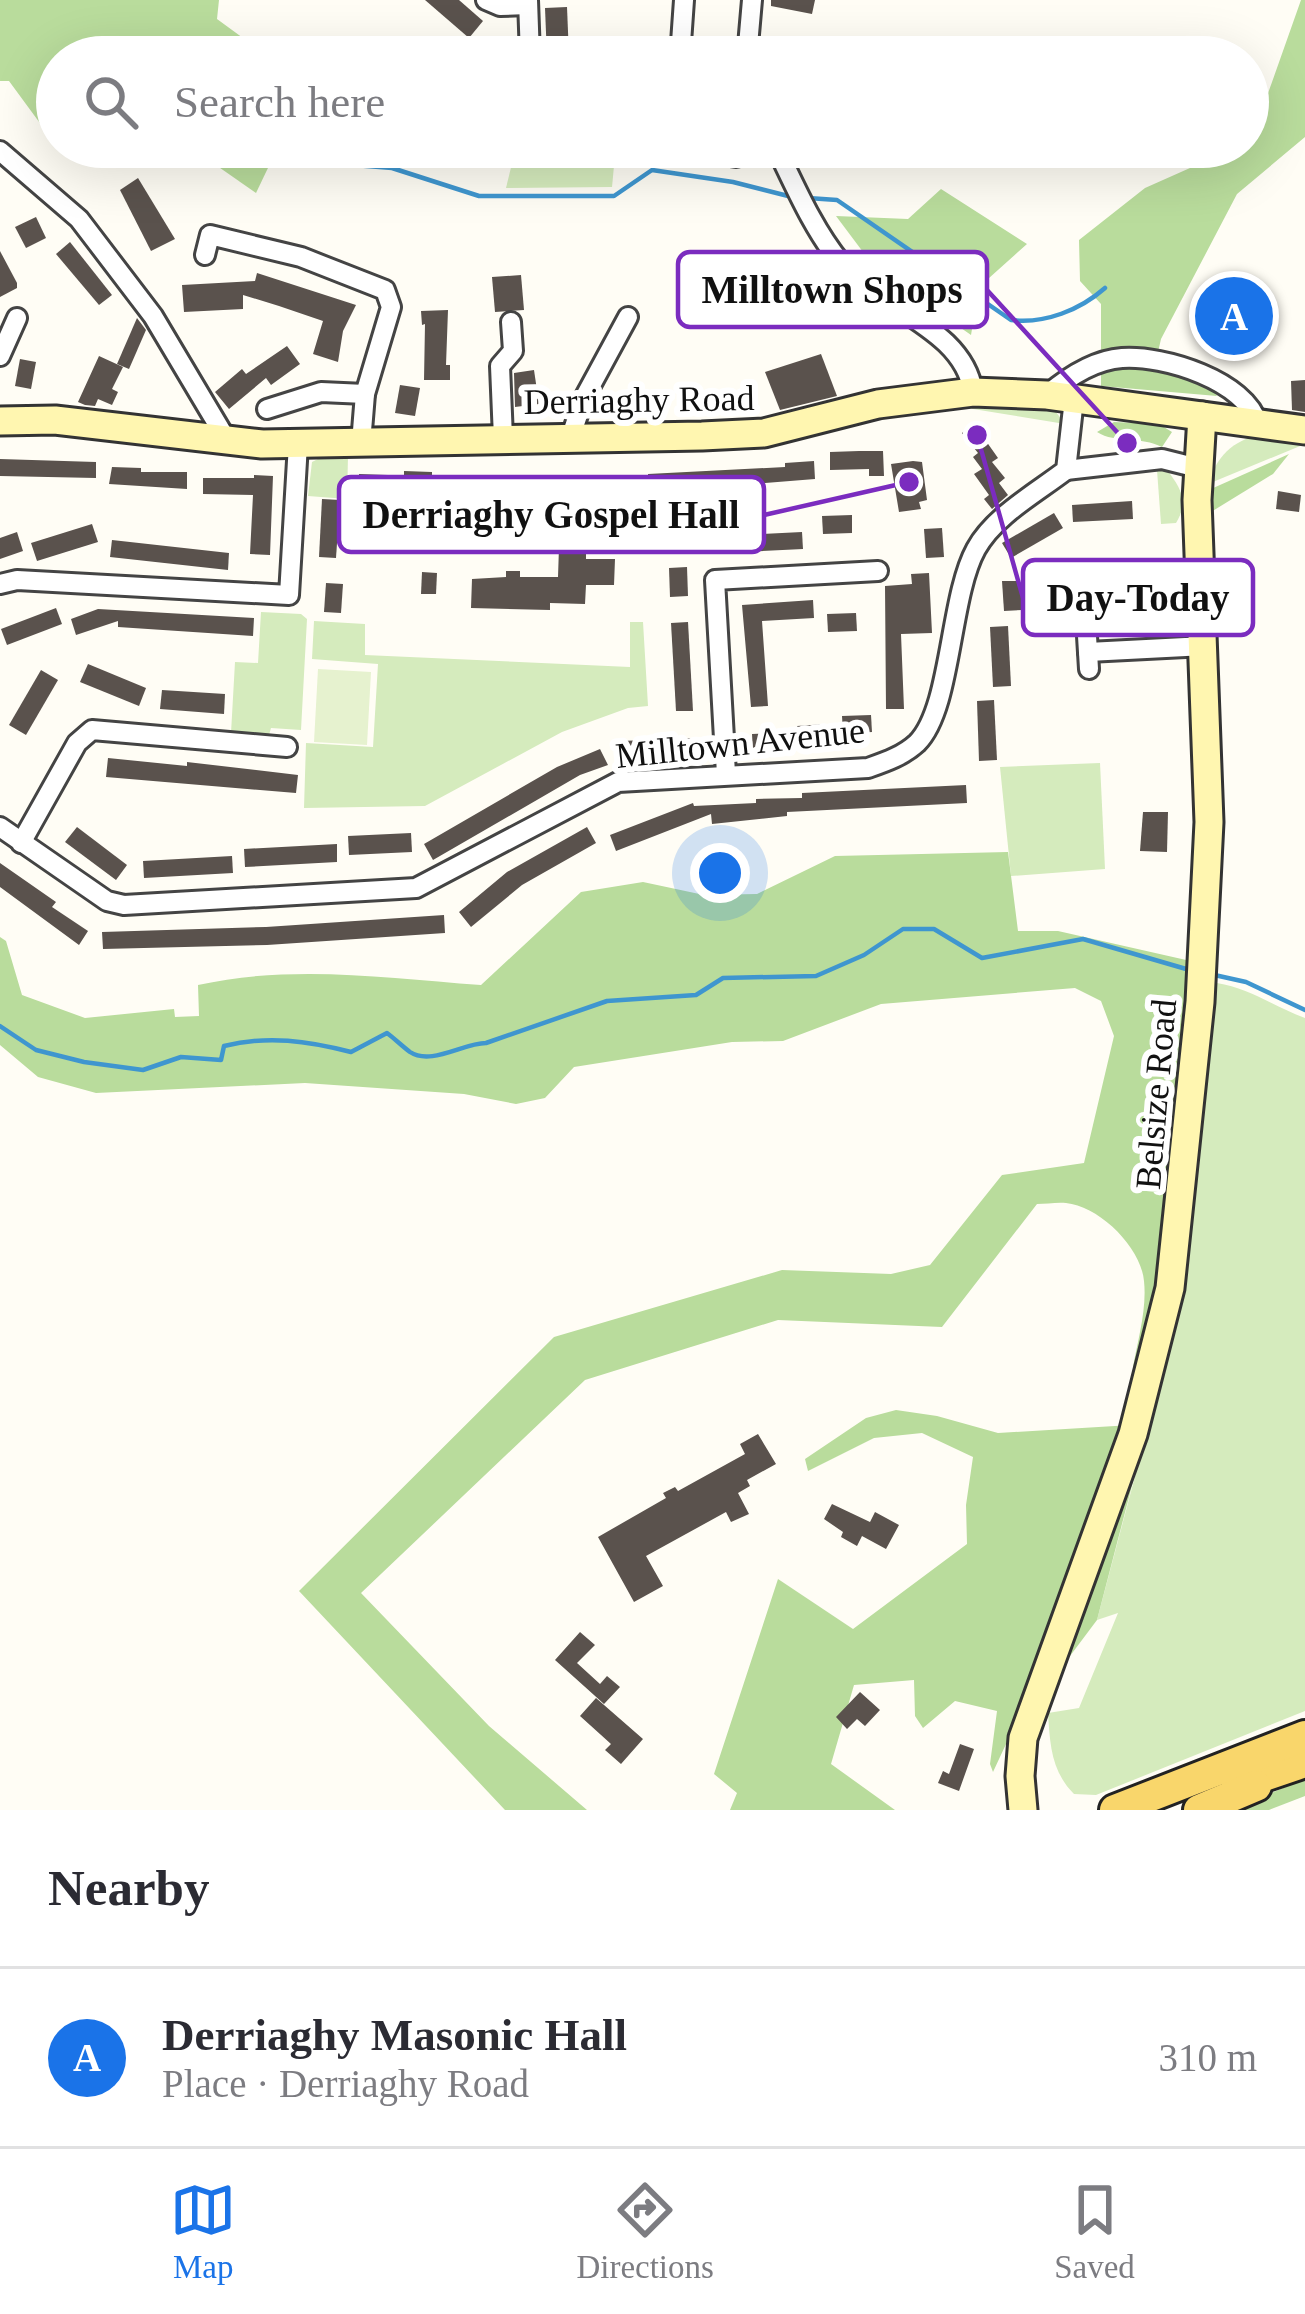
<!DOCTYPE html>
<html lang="en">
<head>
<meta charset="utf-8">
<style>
	:root { --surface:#fff; --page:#f7f7f7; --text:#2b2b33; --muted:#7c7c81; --line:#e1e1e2; --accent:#1a73e8 }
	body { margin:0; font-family:Georgia,serif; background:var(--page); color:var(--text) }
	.you { position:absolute; left:720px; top:873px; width:42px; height:42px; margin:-30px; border:9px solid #fff; border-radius:50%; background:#1a73e8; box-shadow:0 0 0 18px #1a73e833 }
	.badge { display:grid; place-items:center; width:78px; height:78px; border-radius:50%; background:var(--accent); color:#fff; font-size:39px; font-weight:700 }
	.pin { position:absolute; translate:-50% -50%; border:6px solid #fff; box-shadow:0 3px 12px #0006 }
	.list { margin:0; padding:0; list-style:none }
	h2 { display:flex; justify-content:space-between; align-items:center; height:156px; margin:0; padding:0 48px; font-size:51px }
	h2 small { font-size:39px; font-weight:400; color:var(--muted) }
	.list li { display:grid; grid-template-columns:78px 1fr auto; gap:36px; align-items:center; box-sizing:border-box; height:180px; padding:0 48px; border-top:3px solid var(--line) }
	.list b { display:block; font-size:45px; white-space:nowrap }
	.list p { margin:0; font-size:39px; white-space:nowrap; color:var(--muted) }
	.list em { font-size:39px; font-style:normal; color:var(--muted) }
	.icon { flex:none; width:66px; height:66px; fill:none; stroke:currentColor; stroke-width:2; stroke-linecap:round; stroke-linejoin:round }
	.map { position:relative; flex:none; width:1305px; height:1810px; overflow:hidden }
	.search { position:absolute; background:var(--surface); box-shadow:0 12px 48px #0002; left:36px; right:36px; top:36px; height:132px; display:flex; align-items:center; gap:30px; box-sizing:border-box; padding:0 42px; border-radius:66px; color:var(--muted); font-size:45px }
	.sheet { height:336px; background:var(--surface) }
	nav { display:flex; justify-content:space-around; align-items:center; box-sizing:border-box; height:168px; border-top:3px solid var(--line); background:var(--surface); font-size:33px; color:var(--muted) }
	nav a { display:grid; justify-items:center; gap:6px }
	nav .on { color:var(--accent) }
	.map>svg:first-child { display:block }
</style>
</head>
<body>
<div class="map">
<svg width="1305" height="1810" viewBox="0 0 1305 1810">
	<rect width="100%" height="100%" fill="#fffdf5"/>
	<g fill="#d5ebbd">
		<path d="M 516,147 L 593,147 L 615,155 L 612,187 L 506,188 Z"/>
		<path d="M 936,403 L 1053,408 L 1065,424 Z"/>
		<path d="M 1260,435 L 1305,441 L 1305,444 L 1208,484 C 1216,457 1233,440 1260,435 Z"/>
		<path d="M 348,456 L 347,499 L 308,496 L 312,462 L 322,457 Z"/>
		<path d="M 1157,470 L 1167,470 C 1181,488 1189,502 1176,523 L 1161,524 Z"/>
		<path d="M 1182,582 L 1186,586 L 1189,620 L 1181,632 L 1167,636 L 1163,583 Z"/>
		<path d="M 261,612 L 301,614 L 307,619 L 301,730 L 271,728 L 269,735 L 231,733 L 235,662 L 258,663 Z"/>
		<path d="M 314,621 L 365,624 L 365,655 L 630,667 L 630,622 L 643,622 L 648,706 L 628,708 L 562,732 L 425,806 L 304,808 L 306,743 L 373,747 L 378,664 L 312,659 Z"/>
		<path d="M 1100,763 L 1105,869 L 1011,876 L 1000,767 Z"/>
		<path d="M 1217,983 C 1249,988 1275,1007 1305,1018 L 1305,1711 L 1096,1795 L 1074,1794 C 1051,1771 1050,1744 1048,1713 L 1079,1708 L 1118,1613 L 1097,1620 L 1183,1295 Z"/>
	</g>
	<g fill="#b9dc9c">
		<path d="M 0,0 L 219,0 L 217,19 L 258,49 L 260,57 L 57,57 L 57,120 L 45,130 L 9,81 L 0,81 Z"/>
		<path d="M 1301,0 L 1305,0 L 1305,137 L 1237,194 L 1161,339 L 1155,365 L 1206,381 L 1217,396 L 1101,386 L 1101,304 L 1080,281 L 1079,240 L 1145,188 L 1226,152 L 1230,147 L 1248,147 L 1248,123 L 1266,99 Z"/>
		<path d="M 190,147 L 278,147 L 256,193 Z"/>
		<path d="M 941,189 L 1027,244 L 979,287 L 971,335 L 875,268 L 836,216 L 908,219 Z"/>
		<path d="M 1114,422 L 1159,424 L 1172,432 L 1162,447 C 1141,436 1116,444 1097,432 Z"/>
		<path d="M 1289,454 L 1273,474 L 1211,512 L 1211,489 Z"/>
		<path d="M 1008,852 L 1018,931 L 1058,931 L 1195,962 L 1217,983 L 1183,1295 L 1156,1397 L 1133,1367 C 1138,1339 1147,1309 1144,1281 C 1141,1247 1099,1206 1066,1203 C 1057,1202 1046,1204 1037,1204 L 942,1327 L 778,1320 L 585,1380 L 361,1593 L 489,1726 L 587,1810 L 505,1810 L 299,1591 L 554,1337 L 782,1270 L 891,1274 L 930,1265 L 1002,1175 L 1084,1163 L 1114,1036 L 1101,1001 L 1075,988 L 881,1004 L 783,1041 L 732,1042 L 574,1067 L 545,1098 L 516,1104 L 464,1094 L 305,1083 L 96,1093 L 38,1077 L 0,1045 L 0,937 L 6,941 L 22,995 L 85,1018 L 174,1009 L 175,1017 L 199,1016 L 198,985 C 292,964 387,978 481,985 L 581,892 L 643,882 L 704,895 L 757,894 L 835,856 Z"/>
		<path d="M 896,1410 L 937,1416 L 998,1433 L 1148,1424 L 1097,1620 L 1070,1656 L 1045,1660 L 993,1772 L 990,1764 L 997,1711 L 955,1701 L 923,1728 L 915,1716 L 914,1680 L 854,1685 L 831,1764 L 895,1810 L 730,1810 L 737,1793 L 714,1774 L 778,1579 L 853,1629 L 967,1544 L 966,1505 L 973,1457 L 922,1433 L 874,1438 L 808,1471 L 805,1459 L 866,1418 Z"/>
		<path d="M 1305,1779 L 1305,1796 L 1269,1810 L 1230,1810 Z"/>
	</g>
	<path fill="#e6f2cf" d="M 318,669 L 371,672 L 367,745 L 314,742 Z"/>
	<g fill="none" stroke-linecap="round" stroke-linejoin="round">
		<g stroke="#3f96cf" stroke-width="4.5">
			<path d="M 290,160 L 392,168 L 479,196 L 614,196 L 652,170 L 733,182 L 796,198"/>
			<path d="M 808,198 L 837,200 L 1011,320 C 1045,324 1080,310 1105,288"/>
			<path d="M 1210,974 L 1246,982 L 1305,1010"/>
			<path d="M 0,1026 L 36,1050 L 84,1062 L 143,1070 L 181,1057 L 221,1060 L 224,1046 C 268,1035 308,1041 351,1052 L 387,1033 C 395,1039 402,1046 410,1052 C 431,1066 463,1043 486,1043 L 607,1001 L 696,995 L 723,978 L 816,976 L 864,955 L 903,929 L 934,929 L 982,958 L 1083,939 L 1193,971"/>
		</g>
	</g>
	<g fill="#5a524d">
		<path d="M 425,0 L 459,0 L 483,21 L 469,38 Z"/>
		<path d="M 771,0 L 815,0 L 812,14 L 771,6 Z"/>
		<path d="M 567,7 L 569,56 L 547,57 L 545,8 Z"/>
		<path d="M 512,39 L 512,57 L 490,57 L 490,40 Z"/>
		<path d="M 138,178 L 175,239 L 151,251 L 120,190 Z"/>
		<path d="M 36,217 L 46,238 L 26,248 L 15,227 Z"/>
		<path d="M 70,242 L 112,295 L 99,305 L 56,254 Z"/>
		<path d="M 0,251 L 17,283 L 17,288 L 0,297 Z"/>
		<path d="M 257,273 L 356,305 L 343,331 L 338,362 L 313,354 L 323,321 L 279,306 L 243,295 L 243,309 L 184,312 L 182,285 L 255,281 Z"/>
		<path d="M 521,275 L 524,310 L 495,312 L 492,277 Z"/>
		<path d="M 1237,284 L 1257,294 L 1231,348 L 1211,339 Z"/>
		<path d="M 448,310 L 446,365 L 450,365 L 450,380 L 424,380 L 425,324 L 422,325 L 421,311 Z"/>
		<path d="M 137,318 L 146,330 L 129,369 L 117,364 Z"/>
		<path d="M 287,346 L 300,364 L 271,385 L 266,378 L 229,409 L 215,392 L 242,369 L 246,374 Z"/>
		<path d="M 821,354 L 837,396 L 780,410 L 765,372 Z"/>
		<path d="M 99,356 L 123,367 L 112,389 L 118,392 L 112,405 L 98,399 L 95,406 L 85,405 L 78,402 Z"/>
		<path d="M 20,359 L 36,362 L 31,389 L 15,386 Z"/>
		<path d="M 534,370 L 539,404 L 515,407 L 514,373 Z"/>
		<path d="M 1305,380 L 1305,412 L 1292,410 L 1291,381 Z"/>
		<path d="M 400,385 L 420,388 L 415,416 L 395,413 Z"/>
		<path d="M 978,421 L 991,437 L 986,441 L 998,458 L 992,462 L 1005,478 L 999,483 L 1008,495 L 992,509 L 984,499 L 989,495 L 974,474 L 982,469 L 973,457 L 978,453 L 962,433 Z"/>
		<path d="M 859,451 L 883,451 L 884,476 L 869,476 L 869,469 L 830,470 L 830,452 Z"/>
		<path d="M 0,459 L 96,462 L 96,478 L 0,476 Z"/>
		<path d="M 814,461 L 815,479 L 649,492 L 648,474 L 785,467 L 785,463 Z"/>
		<path d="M 913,461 L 922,462 L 927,500 L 919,502 L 921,509 L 899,512 L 891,464 Z"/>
		<path d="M 112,467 L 141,468 L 141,472 L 187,472 L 187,489 L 109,484 Z"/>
		<path d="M 404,471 L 432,472 L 432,489 L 404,488 Z"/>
		<path d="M 359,474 L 388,475 L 387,492 L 359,492 Z"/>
		<path d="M 254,475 L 273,476 L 270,555 L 250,554 L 253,495 L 203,494 L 203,478 L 254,478 Z"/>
		<path d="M 1278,491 L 1301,495 L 1299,512 L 1276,509 Z"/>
		<path d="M 322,499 L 340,500 L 336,558 L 319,557 Z"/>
		<path d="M 1132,501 L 1133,519 L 1073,522 L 1072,505 Z"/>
		<path d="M 1054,513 L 1063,528 L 1011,558 L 1002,543 Z"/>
		<path d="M 852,515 L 852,533 L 823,534 L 822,516 Z"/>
		<path d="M 92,524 L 98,542 L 37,561 L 31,543 Z"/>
		<path d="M 942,528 L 944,557 L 926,558 L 924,529 Z"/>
		<path d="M 17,532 L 23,551 L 0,559 L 0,538 Z"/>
		<path d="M 802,532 L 803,549 L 744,552 L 744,535 Z"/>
		<path d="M 112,540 L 229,553 L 228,570 L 110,557 Z"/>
		<path d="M 559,547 L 586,547 L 586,559 L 615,559 L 614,585 L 586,585 L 585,604 L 550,603 L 550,610 L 471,608 L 472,579 L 506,577 L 506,571 L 520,571 L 520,577 L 558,577 Z"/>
		<path d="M 687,567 L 688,596 L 670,597 L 669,568 Z"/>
		<path d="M 422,572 L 437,573 L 436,594 L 421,594 Z"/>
		<path d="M 929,573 L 932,633 L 901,634 L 904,709 L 886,709 L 885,586 L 912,584 L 911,574 Z"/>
		<path d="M 1002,581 L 1020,581 L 1022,610 L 1004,611 Z"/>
		<path d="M 326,583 L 343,584 L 341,613 L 324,612 Z"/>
		<path d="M 813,600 L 814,618 L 762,621 L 768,706 L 751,707 L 742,605 Z"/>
		<path d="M 56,608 L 62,624 L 7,645 L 1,629 Z"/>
		<path d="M 98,609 L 254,618 L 253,636 L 118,627 L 118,621 L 76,635 L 71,619 Z"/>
		<path d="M 856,613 L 857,631 L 828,632 L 827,614 Z"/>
		<path d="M 688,622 L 693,711 L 676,711 L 671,623 Z"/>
		<path d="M 1008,626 L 1011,686 L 993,687 L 990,627 Z"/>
		<path d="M 88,664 L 146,688 L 139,706 L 80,682 Z"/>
		<path d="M 41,670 L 58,680 L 26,735 L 9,725 Z"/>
		<path d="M 162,690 L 225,694 L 224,714 L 160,709 Z"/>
		<path d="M 994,700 L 997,760 L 979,761 L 977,701 Z"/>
		<path d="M 871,715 L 872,732 L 843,734 L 842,716 Z"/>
		<path d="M 826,724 L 827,742 L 753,752 L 752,734 L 797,732 L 797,726 Z"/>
		<path d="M 694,738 L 695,756 L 622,759 L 621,741 Z"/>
		<path d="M 600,749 L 608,765 L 580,775 L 433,860 L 424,844 L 557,767 Z"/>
		<path d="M 108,758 L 187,766 L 187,762 L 298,775 L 296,793 L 106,777 Z"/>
		<path d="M 966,785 L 967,803 L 787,812 L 787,816 L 712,824 L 711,814 L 616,851 L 610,835 L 693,803 L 694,806 L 756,803 L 756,799 L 802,798 L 802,793 Z"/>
		<path d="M 1143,812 L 1168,812 L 1167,852 L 1140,851 Z"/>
		<path d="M 77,827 L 127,865 L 116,880 L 65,842 Z"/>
		<path d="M 587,827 L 596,843 L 522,885 L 471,927 L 459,912 L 507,872 Z"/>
		<path d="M 411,833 L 412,852 L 349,855 L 348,836 Z"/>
		<path d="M 337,844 L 337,862 L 245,867 L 244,849 Z"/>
		<path d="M 232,856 L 233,873 L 144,878 L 143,861 Z"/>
		<path d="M 0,863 L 56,902 L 52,907 L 88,931 L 79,945 L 0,887 Z"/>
		<path d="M 444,915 L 445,933 L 267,945 L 103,949 L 102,932 L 266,927 Z"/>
		<path d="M 758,1434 L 776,1464 L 747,1480 L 750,1486 L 738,1493 L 749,1514 L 731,1522 L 726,1512 L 646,1556 L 663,1586 L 634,1602 L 598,1537 L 666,1498 L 663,1493 L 675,1487 L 678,1491 L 745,1454 L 740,1444 Z"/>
		<path d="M 832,1504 L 870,1522 L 875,1512 L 899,1525 L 886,1549 L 862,1536 L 857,1546 L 841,1537 L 843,1532 L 824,1519 Z"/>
		<path d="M 580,1632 L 595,1645 L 577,1663 L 600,1684 L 607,1676 L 620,1687 L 604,1704 L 555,1660 Z"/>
		<path d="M 860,1692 L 880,1710 L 865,1726 L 857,1719 L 847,1729 L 836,1717 Z"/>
		<path d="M 596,1698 L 643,1739 L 621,1764 L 605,1750 L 611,1744 L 580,1716 Z"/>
		<path d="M 960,1744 L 974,1749 L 959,1791 L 938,1783 L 943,1771 L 949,1774 Z"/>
	</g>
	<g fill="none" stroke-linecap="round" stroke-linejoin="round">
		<g stroke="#444" stroke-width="24">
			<g id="street">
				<path d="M 486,0 L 500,6 L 528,5"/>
				<path d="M 528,0 L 530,57"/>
				<path d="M 680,57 L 684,0"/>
				<path d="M 747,57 L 752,0"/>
				<path d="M 672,147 L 736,157 L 775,147"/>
				<path d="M 776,147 C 795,186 813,229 841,263 C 879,309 964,328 973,392"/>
				<path d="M 0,151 L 79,219 L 153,316 L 228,442"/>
				<path d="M 205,255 L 210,235 L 301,257 L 385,290 L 391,307 L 365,394 L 361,443"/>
				<path d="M 0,356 L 17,318"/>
				<path d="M 1047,395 C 1068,377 1094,360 1122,358 C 1164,355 1246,381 1258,424"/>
				<path d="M 267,409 L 321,392 L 365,394"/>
				<path d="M 571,436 L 583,400 L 628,317"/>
				<path d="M 503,438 L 500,366 L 513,351 L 511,322"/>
				<path d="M 1066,470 L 1162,459 L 1198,468"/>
				<path d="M 0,584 L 17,580 L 289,595 L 298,444"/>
				<path d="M 1087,636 L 1089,669"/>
				<path d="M 1088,652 L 1205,646"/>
				<path d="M 726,774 L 715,580 L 878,571"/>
				<path d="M 0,827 L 107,901 L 124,905 L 416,888 L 618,782 L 868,768 C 885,762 903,756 917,743 C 952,708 949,598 976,549 C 994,516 1036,493 1066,470 L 1074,399"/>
				<path d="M 21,843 L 77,743 L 92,730 L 287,747"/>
			</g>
		</g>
		<g stroke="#333" stroke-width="33">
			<g id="secondary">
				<path d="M 0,421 L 55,420 L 262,444 L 702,436 L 764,433 L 878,404 L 973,392 L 1047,395 L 1305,430"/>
				<path d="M 1023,1810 L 1020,1776 L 1023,1738 L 1133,1434 L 1170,1288 L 1200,1002 L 1209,822 L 1197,500 L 1202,416"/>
			</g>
		</g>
		<g stroke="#222" stroke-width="36">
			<g id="primary">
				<path d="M 1237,1785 L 1305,1762"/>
				<path d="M 1115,1810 L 1305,1736"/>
				<path d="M 1199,1810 L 1256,1786"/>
			</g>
		</g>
		<use href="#street" stroke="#fff" stroke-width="18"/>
		<use href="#secondary" stroke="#fff6b0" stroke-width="27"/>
		<use href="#primary" stroke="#f9d66b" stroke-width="30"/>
	</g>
	<g text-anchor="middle" stroke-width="12" stroke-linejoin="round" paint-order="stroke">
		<g font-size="36" fill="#111" stroke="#fff">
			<text transform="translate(639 399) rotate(-1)" y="13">Derriaghy Road</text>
			<text transform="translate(740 742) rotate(-6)" y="13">Milltown Avenue</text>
			<text transform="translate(1155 1094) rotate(-85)" y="13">Belsize Road</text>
		</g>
	</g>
	<path fill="none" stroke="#7b2cbf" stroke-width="4.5" d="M1127 443L987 290M909 482L764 515M977 435L1023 598"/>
	<g fill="#7b2cbf" stroke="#fff" stroke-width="4.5">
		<circle cx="1127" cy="443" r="12"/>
		<circle cx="909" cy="482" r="12"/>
		<circle cx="977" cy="435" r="12"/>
	</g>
	<g fill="#fff" stroke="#7b2cbf" stroke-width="4.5">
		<rect x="678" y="252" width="309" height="75" rx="12"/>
		<rect x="339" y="477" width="425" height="75" rx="12"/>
		<rect x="1023" y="560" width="230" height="75" rx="12"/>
	</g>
	<g font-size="39" text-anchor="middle" font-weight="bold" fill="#111">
		<text x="832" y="303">Milltown Shops</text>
		<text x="551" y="528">Derriaghy Gospel Hall</text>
		<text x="1138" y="611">Day-Today</text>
	</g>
</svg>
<div class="you"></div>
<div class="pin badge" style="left:1234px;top:316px">A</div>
<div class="search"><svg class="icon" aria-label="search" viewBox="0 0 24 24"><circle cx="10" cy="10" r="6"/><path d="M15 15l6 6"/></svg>Search here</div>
</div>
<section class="sheet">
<h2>Nearby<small></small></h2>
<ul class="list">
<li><span class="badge">A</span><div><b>Derriaghy Masonic Hall</b><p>Place · Derriaghy Road</p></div><em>310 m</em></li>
</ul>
</section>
<nav>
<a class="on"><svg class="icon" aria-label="map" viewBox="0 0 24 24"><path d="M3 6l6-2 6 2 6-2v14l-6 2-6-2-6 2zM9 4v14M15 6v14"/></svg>Map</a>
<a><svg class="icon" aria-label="directions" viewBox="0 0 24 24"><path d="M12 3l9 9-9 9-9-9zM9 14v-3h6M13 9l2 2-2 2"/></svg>Directions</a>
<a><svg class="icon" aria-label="saved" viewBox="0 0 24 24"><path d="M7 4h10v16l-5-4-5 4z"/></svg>Saved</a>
</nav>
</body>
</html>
